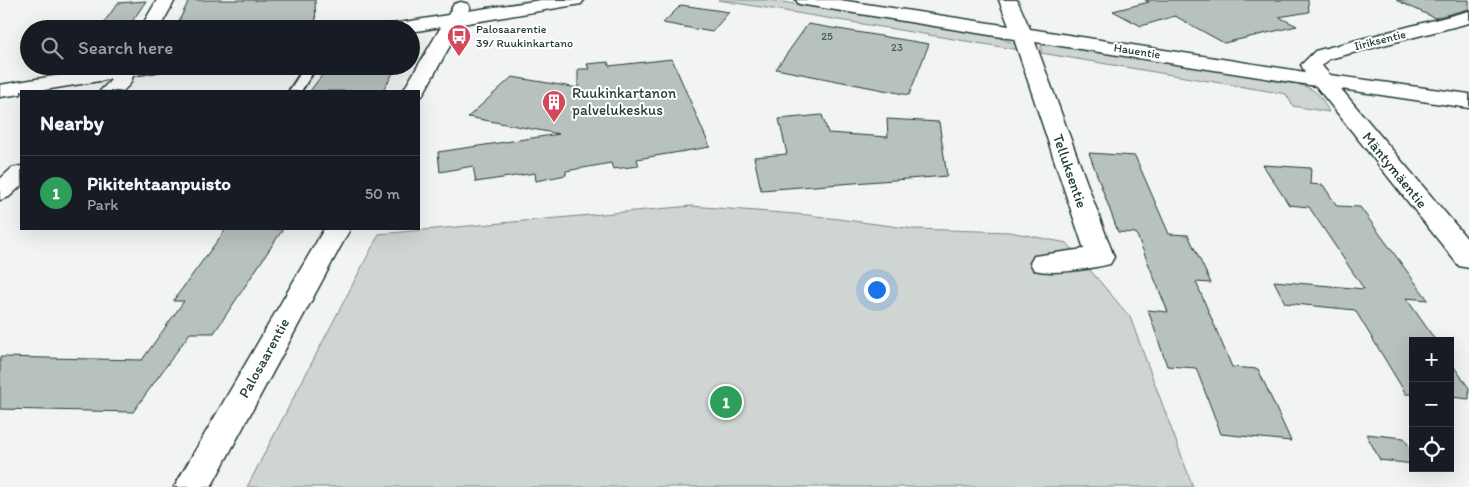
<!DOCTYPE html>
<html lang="en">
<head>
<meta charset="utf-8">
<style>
	:root { --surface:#171b24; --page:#20242c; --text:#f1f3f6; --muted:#9ea1a6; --line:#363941; --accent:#2563eb }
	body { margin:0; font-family:Itim,sans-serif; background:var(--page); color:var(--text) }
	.controls { position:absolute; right:15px; bottom:15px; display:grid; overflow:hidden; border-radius:0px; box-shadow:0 5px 20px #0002 }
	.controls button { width:45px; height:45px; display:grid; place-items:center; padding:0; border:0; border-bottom:1px solid var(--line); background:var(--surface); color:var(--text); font:25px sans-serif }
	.you { position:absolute; left:876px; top:289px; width:18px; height:18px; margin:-12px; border:4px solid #fff; border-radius:50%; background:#1a73e8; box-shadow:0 0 0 8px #1a73e833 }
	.badge { display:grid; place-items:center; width:32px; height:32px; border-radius:50%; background:var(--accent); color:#fff; font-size:16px; font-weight:700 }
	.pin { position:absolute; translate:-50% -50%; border:2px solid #fff; box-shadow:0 1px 5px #0006 }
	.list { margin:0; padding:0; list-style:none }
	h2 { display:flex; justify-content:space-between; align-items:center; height:65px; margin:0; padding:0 20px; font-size:21px }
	h2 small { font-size:16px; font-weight:400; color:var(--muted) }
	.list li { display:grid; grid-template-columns:32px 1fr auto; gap:15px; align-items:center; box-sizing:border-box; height:75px; padding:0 20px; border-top:1px solid var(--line) }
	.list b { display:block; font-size:19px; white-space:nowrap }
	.list p { margin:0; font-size:16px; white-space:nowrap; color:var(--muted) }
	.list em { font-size:16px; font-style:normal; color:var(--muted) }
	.icon { flex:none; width:28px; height:28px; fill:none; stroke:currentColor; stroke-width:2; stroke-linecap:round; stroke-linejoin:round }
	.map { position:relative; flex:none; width:1469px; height:487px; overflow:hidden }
	.search { position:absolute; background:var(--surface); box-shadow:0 5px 20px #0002; left:20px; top:20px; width:400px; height:55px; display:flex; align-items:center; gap:12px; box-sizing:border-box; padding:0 18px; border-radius:28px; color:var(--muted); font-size:19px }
	.panel { position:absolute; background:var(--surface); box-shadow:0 5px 20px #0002; left:20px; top:90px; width:400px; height:140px; border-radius:0px }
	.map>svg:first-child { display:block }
</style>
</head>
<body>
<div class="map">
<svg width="1469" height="487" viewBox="0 0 1469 487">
	<rect width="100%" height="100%" fill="#f2f3f3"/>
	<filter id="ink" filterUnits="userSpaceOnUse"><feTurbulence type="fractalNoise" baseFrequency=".02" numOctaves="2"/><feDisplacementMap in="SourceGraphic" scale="10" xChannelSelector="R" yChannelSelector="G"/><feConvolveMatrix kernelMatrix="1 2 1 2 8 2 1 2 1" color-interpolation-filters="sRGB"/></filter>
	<g filter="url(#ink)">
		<g fill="#ced5d3" stroke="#768984">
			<path d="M 718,0 L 770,0 L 997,37 L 1014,43 L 1020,50 Z"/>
			<path d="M 1051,44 L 1295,83 C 1316,90 1319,92 1329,112 L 1293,106 L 1286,94 L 1041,53 L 1041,46 Z"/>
			<path d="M 691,206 L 808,215 L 914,229 L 1010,232 L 1067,243 L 1130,317 L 1193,487 L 247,487 L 379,234 Z"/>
		</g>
		<g fill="#b7c1bd" stroke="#1f3d34">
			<path d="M 189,0 L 315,0 L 316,29 L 175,29 Z"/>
			<path d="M 1145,0 L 1308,0 L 1309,12 L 1279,17 L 1297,26 L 1224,43 L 1175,16 L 1141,26 L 1113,11 L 1149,2 Z"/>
			<path d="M 1396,0 L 1469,0 L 1469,9 L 1435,18 Z"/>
			<path d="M 146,1 L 129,26 L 99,29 L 118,3 Z"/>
			<path d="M 681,5 L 729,12 L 712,32 L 663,23 Z"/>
			<path d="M 808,24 L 929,44 L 909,95 L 776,69 Z"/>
			<path d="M 672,59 L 710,147 L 637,159 L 639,166 L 613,169 L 611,163 L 566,171 L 566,175 L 536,181 L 535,173 L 476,182 L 473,166 L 440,172 L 438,152 L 559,134 L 468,117 L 512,77 L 578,88 L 578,69 L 589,69 L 587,64 L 608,62 L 609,66 Z"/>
			<path d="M 342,66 L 397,66 L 383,91 L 310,91 L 326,70 Z"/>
			<path d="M 822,115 L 828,133 L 888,137 L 887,119 L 939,122 L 947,176 L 761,190 L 754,157 L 787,154 L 779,119 Z"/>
			<path d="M 1089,153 L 1135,156 L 1169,234 L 1188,235 L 1211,283 L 1196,282 L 1232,367 L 1258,369 L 1291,441 L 1221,434 L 1196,368 L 1167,366 L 1148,310 L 1168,312 L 1136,233 L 1118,232 Z"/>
			<path d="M 1263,165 L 1311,168 L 1310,184 L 1323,185 L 1337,206 L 1360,207 L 1428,300 L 1406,298 L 1436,341 L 1413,341 L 1413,394 L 1406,394 L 1355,310 L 1285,303 L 1274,281 L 1364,289 L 1309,207 L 1289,205 Z"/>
			<path d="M 226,229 L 283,229 L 214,333 L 190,333 L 133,412 L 0,409 L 0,357 L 142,360 L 184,301 L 173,301 Z"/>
			<path d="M 1450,361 L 1469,388 L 1469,399 L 1450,397 Z"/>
			<path d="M 1366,434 L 1404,438 L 1413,453 L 1413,464 L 1380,460 Z"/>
		</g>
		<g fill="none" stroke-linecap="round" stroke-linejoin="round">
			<g stroke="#1f3d34" stroke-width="4">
				<path id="lane" d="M 306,70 L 312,74 L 301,91 L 289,91 L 302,71 Z"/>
			</g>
			<g stroke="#1f3d34" stroke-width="3">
				<g id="street">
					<path d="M 157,0 L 175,0 L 159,29 L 140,29 Z"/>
					<path d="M 796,0 L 840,0 L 1009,26 L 999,0 L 1017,0 L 1030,29 L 1305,72 L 1301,65 L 1315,51 L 1469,11 L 1469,23 L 1329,59 L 1322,66 L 1330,75 L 1469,94 L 1469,108 L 1341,89 L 1469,241 L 1469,268 L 1459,266 L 1316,86 L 1035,42 L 1114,257 L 1110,264 C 1090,269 1054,275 1034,270 L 1030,263 L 1034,256 L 1084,249 L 1014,39 L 805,5 L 799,4 Z"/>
					<path d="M 117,66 L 137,66 L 130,84 L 123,91 L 100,91 L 110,81 Z"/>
					<path d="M 21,166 L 21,186 L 9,197 L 0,200 L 0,179 L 12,168 Z"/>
				</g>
			</g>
			<g stroke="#1f3d34" stroke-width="3">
				<g id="secondary">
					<path d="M 541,0 L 584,0 L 581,4 L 575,5 L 462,24 L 422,96 L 419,96 L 419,91 L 403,91 L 441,27 L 411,32 L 411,29 L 384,29 L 386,25 L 448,15 L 454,4 L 461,2 L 468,4 L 470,8 L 468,11 Z"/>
					<path d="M 115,66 L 165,66 L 162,70 L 155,72 L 38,91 L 21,91 L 21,94 L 0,97 L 0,85 Z"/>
					<path d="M 324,229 L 350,229 L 211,487 L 174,487 Z"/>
				</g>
			</g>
			<use href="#lane" fill="#fff" fill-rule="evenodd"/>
			<use href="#street" fill="#fff" fill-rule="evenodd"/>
			<use href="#secondary" fill="#fff" fill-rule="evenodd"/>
		</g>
	</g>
	<defs>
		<g id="bus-pin" transform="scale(1.25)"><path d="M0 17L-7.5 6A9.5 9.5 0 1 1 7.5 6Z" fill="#d1495b" stroke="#fff"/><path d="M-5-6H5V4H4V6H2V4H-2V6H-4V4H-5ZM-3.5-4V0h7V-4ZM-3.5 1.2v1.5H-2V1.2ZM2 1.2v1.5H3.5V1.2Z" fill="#fff"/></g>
		<g id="building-pin" transform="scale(1.25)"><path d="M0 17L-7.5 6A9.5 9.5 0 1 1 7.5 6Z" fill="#d1495b" stroke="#fff"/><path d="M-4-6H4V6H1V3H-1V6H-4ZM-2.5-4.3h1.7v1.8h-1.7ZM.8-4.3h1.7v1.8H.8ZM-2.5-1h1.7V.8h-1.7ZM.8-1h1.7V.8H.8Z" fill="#fff"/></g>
	</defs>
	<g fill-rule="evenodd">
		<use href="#bus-pin" x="459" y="36"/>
		<use href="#building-pin" x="554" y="102"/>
	</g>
	<g text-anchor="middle" stroke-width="4" stroke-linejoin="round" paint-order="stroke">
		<g font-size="11" fill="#455e56">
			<text x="827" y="40">25</text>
			<text x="897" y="51">23</text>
		</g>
		<g font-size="12" fill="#1f3d34" stroke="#fff" text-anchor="start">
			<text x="476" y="33">Palosaarentie<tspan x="476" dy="14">39/ Ruukinkartano</tspan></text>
		</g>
		<g font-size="12" fill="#1f3d34" stroke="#fff">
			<text transform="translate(1380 40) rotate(-14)" y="4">Iiriksentie</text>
			<text transform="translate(1137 51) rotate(9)" y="4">Hauentie</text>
		</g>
		<g font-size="15" fill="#1f3d34" stroke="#fff" text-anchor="start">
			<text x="572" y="98">Ruukinkartanon<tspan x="572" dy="17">palvelukeskus</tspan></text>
		</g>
		<g font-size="15" fill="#1f3d34" stroke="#fff">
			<text transform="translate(1395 170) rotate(51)" y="5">Mäntymäentie</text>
			<text transform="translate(1070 171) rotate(71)" y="5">Telluksentie</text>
			<text transform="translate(264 358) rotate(-61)" y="5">Palosaarentie</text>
		</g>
	</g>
</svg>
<div class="controls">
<button>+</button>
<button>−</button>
<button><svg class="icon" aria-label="locate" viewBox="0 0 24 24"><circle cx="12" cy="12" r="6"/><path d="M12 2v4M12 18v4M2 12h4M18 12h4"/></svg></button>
</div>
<div class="you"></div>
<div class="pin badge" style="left:726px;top:402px;background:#2e9e5b">1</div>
<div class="search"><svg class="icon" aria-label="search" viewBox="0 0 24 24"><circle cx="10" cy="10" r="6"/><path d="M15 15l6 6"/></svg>Search here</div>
<section class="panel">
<h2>Nearby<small></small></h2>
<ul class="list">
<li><span class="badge" style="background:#2e9e5b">1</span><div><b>Pikitehtaanpuisto</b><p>Park</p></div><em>50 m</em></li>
</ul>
</section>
</div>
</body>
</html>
